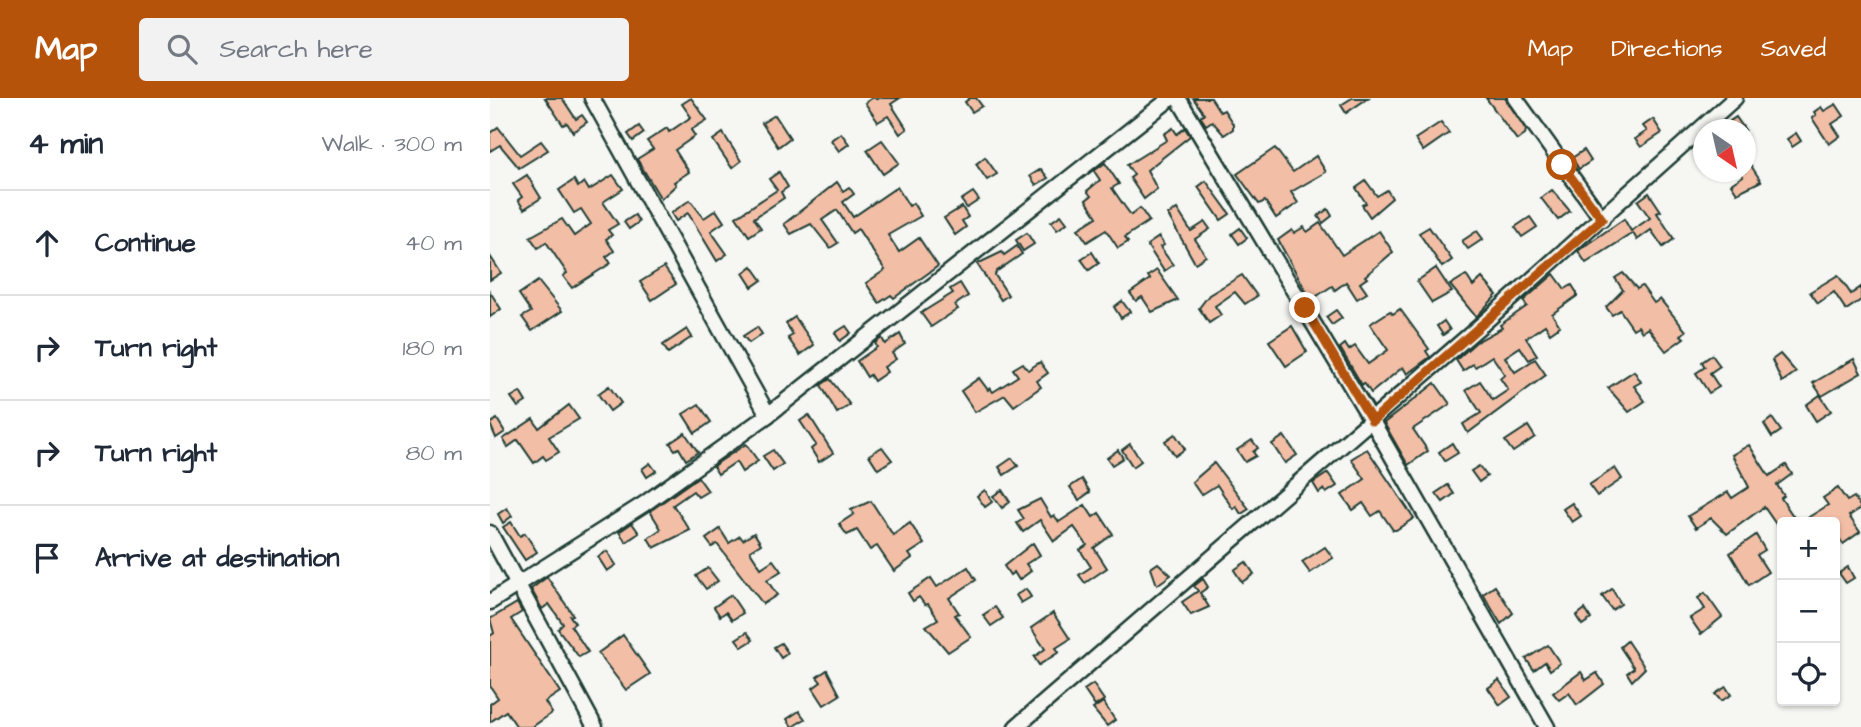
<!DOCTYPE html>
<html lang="en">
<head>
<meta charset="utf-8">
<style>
	:root { --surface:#fff; --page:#f2f2f3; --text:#1f2937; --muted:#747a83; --line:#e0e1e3; --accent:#b45309 }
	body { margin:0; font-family:"Architects Daughter",sans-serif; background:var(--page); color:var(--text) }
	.controls { position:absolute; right:21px; bottom:21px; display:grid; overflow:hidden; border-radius:7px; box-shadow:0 2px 5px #0004 }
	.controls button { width:63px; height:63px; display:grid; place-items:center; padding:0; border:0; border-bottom:2px solid var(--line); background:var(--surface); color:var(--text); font:35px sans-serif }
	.compass { position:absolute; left:1203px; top:21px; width:63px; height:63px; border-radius:50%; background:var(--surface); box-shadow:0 2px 5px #0004; rotate:146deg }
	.stop { position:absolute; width:21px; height:21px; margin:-16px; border:5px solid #b45309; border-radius:50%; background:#fff }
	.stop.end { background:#b45309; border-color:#fff; box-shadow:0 2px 7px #0008 }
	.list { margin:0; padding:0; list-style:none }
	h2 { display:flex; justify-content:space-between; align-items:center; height:91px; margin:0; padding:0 28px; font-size:30px }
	h2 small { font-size:23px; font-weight:400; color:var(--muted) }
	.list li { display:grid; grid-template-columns:46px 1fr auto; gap:21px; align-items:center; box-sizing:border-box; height:105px; padding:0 28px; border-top:2px solid var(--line) }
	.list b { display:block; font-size:26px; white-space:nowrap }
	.list em { font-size:23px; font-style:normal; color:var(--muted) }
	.icon { flex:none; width:38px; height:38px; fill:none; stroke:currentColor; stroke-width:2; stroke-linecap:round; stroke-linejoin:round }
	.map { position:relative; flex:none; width:1371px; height:629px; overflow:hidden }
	header { display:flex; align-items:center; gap:42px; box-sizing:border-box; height:98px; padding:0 35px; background:var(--accent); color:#fff }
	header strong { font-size:33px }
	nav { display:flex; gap:38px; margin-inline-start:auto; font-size:24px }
	.search { width:490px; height:63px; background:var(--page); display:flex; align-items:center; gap:18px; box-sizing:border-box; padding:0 24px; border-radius:7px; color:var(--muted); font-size:26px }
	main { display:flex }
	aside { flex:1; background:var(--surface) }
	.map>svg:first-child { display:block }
</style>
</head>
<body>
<header>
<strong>Map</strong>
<div class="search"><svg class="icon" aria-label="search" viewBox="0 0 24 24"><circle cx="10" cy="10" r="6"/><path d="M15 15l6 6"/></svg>Search here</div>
<nav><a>Map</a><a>Directions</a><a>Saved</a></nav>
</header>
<main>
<aside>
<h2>4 min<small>Walk · 300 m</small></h2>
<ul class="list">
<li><svg class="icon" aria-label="ahead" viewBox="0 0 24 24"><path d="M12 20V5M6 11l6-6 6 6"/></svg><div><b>Continue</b></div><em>40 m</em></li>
<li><svg class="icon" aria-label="right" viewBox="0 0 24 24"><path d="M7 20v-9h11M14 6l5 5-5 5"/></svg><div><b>Turn right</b></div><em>180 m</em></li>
<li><svg class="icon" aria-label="right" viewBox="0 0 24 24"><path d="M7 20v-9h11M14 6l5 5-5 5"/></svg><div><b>Turn right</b></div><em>80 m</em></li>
<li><svg class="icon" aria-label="arrive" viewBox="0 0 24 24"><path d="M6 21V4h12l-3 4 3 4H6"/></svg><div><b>Arrive at destination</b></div></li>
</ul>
</aside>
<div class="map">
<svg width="1371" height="629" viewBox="0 0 1371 629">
	<rect width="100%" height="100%" fill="#f6f6f2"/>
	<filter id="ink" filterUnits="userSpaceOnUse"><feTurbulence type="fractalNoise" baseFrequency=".0143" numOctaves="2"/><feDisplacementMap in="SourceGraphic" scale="14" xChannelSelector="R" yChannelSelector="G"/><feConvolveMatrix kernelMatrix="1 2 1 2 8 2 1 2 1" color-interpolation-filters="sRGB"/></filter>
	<g filter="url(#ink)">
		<g fill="#f3bea6" stroke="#1f3d34" stroke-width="2">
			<path d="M 55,0 L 72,0 L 86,21 L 92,17 L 97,24 L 83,34 L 77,25 L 73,27 Z"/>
			<path d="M 201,0 L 217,22 L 201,32 L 205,38 L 185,52 L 199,74 L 184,84 L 186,87 L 171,101 L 147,61 L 163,51 L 157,43 L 177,30 L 179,34 L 201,19 L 192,6 Z"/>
			<path d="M 382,0 L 410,0 L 401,6 L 417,31 L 410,36 L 398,18 L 388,24 L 375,5 Z"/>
			<path d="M 480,0 L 486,0 L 492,8 L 482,14 L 475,4 Z"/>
			<path d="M 703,0 L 721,0 L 730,14 L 734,12 L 743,26 L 743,31 L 734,37 L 722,23 L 716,27 L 710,18 L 714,16 Z"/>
			<path d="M 862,0 L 878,0 L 856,15 L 851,7 Z"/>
			<path d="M 996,0 L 1015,0 L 1036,32 L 1035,36 L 1027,42 Z"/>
			<path d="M 1346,6 L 1354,18 L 1342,26 L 1350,38 L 1339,46 L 1322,20 L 1326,17 L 1324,14 L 1331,9 L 1334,13 Z"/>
			<path d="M 285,17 L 300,40 L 288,49 L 272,25 Z"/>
			<path d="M 1246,19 L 1255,32 L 1227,32 Z"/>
			<path d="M 1163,21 L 1172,35 L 1151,49 L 1145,41 L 1157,33 L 1153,28 Z"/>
			<path d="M 951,24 L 959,35 L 933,53 L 925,41 Z"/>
			<path d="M 149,28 L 154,35 L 143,43 L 138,36 Z"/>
			<path d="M 8,29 L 30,57 L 51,43 L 58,52 L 29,70 L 10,47 L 0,53 L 0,35 Z"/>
			<path d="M 683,30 L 687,36 L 695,30 L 700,38 L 657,72 L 667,91 L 654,101 L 640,80 L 644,77 L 637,67 L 677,42 L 674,36 Z"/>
			<path d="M 233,35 L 251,63 L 242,70 L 223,42 Z"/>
			<path d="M 351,35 L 359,46 L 349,53 L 341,42 Z"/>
			<path d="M 1306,35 L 1311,43 L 1302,49 L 1297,41 Z"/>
			<path d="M 392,42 L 409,65 L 393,76 L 377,52 Z"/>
			<path d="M 785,50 L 803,74 L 826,58 L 836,74 L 801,94 L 808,105 L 786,120 L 775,103 L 769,106 L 747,76 Z"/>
			<path d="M 1094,52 L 1101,63 L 1089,71 L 1082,60 Z"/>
			<path d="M 495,59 L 507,76 L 497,82 L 486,66 Z"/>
			<path d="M 1256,60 L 1271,83 L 1247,95 L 1241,86 L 1253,78 L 1250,74 L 1256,74 Z"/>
			<path d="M 615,65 L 629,86 L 622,90 L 635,109 L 641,117 L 650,110 L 659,123 L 635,139 L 638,144 L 628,150 L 616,132 L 597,144 L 588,131 L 607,119 L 596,102 L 601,98 L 597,93 L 610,82 L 604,73 Z"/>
			<path d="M 551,71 L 558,80 L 546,87 L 540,78 Z"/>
			<path d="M 289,74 L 298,89 L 291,94 L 294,100 L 264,120 L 271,130 L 259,138 L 246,119 L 287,92 L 279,81 Z"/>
			<path d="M 37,77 L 51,100 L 34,111 L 28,102 L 32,99 L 23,86 Z"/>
			<path d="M 123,77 L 133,91 L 113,104 L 128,126 L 118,132 L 122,137 L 116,141 L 124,153 L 116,159 L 121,165 L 82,190 L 73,178 L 77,175 L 56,144 L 48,150 L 40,139 L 72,121 L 84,138 L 101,126 L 91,111 L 84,115 L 69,92 L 84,82 L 88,89 L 94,84 L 99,92 Z"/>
			<path d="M 716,83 L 740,116 L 731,122 L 708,89 Z"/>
			<path d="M 876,83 L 887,98 L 897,92 L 902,100 L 880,119 L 872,107 L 876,105 L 866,90 Z"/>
			<path d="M 347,84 L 353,93 L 359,89 L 364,96 L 353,104 L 363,119 L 407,89 L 419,108 L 423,105 L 431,118 L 398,137 L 409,154 L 429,140 L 448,168 L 404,200 L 401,197 L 389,205 L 376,185 L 395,172 L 368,131 L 362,135 L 347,112 L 332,122 L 348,145 L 340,150 L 321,126 L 301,136 L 294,126 Z"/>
			<path d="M 1062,92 L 1080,113 L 1068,122 L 1051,100 Z"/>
			<path d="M 483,94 L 489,102 L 477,110 L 471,102 Z"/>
			<path d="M 1159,95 L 1171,113 L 1167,115 L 1184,141 L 1173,149 L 1161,132 L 1147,142 L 1143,135 L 1096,165 L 1088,153 L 1096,147 L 1134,121 L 1141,133 L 1160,120 L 1148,103 Z"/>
			<path d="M 200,102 L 214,120 L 226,112 L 234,124 L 221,133 L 237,156 L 227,163 L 198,115 L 186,123 L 181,115 Z"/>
			<path d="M 472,109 L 478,119 L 472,123 L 476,129 L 465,137 L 454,120 Z"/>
			<path d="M 687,111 L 701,133 L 715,124 L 720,131 L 705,141 L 716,158 L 705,165 L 678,117 Z"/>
			<path d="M 838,111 L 842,118 L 833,125 L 828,118 Z"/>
			<path d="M 145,117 L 149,124 L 139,131 L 134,124 Z"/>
			<path d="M 571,117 L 577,125 L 567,132 L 561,124 Z"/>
			<path d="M 1040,119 L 1047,129 L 1032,139 L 1025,129 Z"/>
			<path d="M 830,125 L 852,157 L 889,133 L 903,154 L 875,178 L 877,180 L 870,185 L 877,195 L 867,201 L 856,184 L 845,192 L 842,188 L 821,202 L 788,142 L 802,132 L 804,135 L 814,129 L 817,134 Z"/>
			<path d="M 939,129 L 962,162 L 952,169 L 929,135 Z"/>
			<path d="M 750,130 L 757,140 L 749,146 L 742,136 Z"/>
			<path d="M 987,133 L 993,141 L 978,151 L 972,143 Z"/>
			<path d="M 537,135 L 544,146 L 533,153 L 526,142 Z"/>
			<path d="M 669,139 L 674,147 L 670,149 L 683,167 L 674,173 L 657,147 Z"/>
			<path d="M 527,148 L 532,156 L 506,174 L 505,177 L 518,197 L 511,202 L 487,166 L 512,154 L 514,157 Z"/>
			<path d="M 602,154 L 609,165 L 599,172 L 591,161 Z"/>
			<path d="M 0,158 L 11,175 L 0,182 Z"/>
			<path d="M 262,168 L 272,182 L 262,189 L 253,175 Z"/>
			<path d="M 174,169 L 186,186 L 162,202 L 150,184 Z"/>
			<path d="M 946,170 L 962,194 L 942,205 L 927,183 Z"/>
			<path d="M 667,172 L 688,202 L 662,214 L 652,199 L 646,203 L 640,195 L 660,181 L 658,178 Z"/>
			<path d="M 1133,175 L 1147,191 L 1152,188 L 1164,205 L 1170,201 L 1196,233 L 1191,237 L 1194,240 L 1176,253 L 1158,230 L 1152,234 L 1148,228 L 1143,231 L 1130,212 L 1122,217 L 1116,209 L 1133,192 L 1125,180 Z"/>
			<path d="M 1064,176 L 1075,191 L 1082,187 L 1087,195 L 1087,198 L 1062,216 L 1070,228 L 1060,235 L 1055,227 L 1036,240 L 1047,257 L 1039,262 L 1030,249 L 1015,259 L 1025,274 L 1045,261 L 1056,277 L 978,335 L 973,326 L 991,315 L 976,292 L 990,283 L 1003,302 L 1018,292 L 1010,280 L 1015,277 L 1002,258 L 985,269 L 983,266 L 973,273 L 966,262 L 986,244 L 1012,230 L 1010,227 L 1037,208 L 1033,203 Z"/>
			<path d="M 752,177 L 767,198 L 755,206 L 745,194 L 725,208 L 731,217 L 719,225 L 709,210 L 719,197 Z"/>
			<path d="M 976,177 L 983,188 L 992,180 L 1007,197 L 986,219 L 960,187 Z"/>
			<path d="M 1348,177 L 1361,196 L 1371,189 L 1371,202 L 1356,212 L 1344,194 L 1328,205 L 1320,194 Z"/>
			<path d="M 48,183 L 72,213 L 42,233 L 32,219 L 41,214 L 29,196 Z"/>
			<path d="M 470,185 L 478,198 L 465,207 L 468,211 L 441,229 L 431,215 L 463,195 L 460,191 Z"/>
			<path d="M 0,194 L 11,211 L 0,219 Z"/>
			<path d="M 632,203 L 640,214 L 631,220 L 624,209 Z"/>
			<path d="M 910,211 L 939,251 L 936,253 L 940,259 L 917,276 L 913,269 L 881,295 L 874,285 L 872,287 L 850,250 L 855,246 L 859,252 L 865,248 L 878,266 L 898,252 L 880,226 L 900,213 L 903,216 Z"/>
			<path d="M 846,212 L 852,220 L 842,227 L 836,219 Z"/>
			<path d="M 305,219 L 324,247 L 310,257 L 298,240 L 303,237 L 296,225 Z"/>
			<path d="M 954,223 L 960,232 L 953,237 L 947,228 Z"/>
			<path d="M 356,228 L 361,235 L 350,243 L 345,235 Z"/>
			<path d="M 802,228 L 817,254 L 796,268 L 779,243 Z"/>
			<path d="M 267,229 L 272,236 L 259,245 L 253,238 Z"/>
			<path d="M 197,231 L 202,239 L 178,255 L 173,247 Z"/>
			<path d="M 410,236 L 415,246 L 402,255 L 406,261 L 394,269 L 397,274 L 384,283 L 380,277 L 377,279 L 367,263 L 387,249 L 385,245 L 392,240 L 395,246 Z"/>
			<path d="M 1290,256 L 1306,274 L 1292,284 L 1282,262 Z"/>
			<path d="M 1222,257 L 1230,268 L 1220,275 L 1229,289 L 1219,295 L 1206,275 L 1215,269 L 1212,264 Z"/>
			<path d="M 1364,261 L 1371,275 L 1332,298 L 1323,285 Z"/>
			<path d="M 550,264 L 558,275 L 547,283 L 551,289 L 524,308 L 515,297 L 485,314 L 471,293 L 489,280 L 498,292 L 500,290 L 503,294 L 528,278 L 523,271 L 533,265 L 538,272 Z"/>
			<path d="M 1144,273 L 1151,284 L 1144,288 L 1155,303 L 1139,314 L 1118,290 Z"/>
			<path d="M 340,281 L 360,307 L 347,315 L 331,287 Z"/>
			<path d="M 945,285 L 960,306 L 923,331 L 938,353 L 918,367 L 894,325 Z"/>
			<path d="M 119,288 L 131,305 L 120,313 L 108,296 Z"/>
			<path d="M 30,294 L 36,304 L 28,309 L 21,299 Z"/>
			<path d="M 1330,297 L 1341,313 L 1326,323 L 1316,307 Z"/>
			<path d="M 209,306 L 221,324 L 205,335 L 193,316 Z"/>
			<path d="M 79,307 L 89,321 L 59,339 L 69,354 L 56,362 L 53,358 L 44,365 L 28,342 L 18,349 L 13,341 L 43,321 L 49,330 Z"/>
			<path d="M 319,317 L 343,355 L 329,364 L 321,351 L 326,347 L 310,323 Z"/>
			<path d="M 1282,320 L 1291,333 L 1282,339 L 1274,326 Z"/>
			<path d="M 7,321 L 15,334 L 6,340 L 0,326 Z"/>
			<path d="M 1038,328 L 1045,339 L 1023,354 L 1015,343 Z"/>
			<path d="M 195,335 L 208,354 L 196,362 L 189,350 L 185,352 L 180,345 Z"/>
			<path d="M 685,336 L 695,351 L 685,358 L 675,343 Z"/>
			<path d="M 794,338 L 807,357 L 795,365 L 782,346 Z"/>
			<path d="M 762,342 L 768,350 L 763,354 L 766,358 L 755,364 L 747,352 Z"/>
			<path d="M 962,345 L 968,355 L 955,363 L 949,354 Z"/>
			<path d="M 256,346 L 268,363 L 252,374 L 246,364 L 228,376 L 223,368 Z"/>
			<path d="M 640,346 L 651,363 L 643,369 L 632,352 Z"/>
			<path d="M 1259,347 L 1279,378 L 1296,367 L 1302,376 L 1287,387 L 1294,398 L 1291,400 L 1307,424 L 1292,424 L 1292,435 L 1274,409 L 1237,436 L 1221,420 L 1206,430 L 1198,418 L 1238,394 L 1242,400 L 1259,389 L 1242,357 Z"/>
			<path d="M 392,349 L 402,362 L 388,371 L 379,357 Z"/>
			<path d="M 877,351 L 924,420 L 906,432 L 903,432 L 890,413 L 882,418 L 873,405 L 863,412 L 852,397 L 875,381 L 861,361 Z"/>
			<path d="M 283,352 L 293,366 L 283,373 L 273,358 Z"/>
			<path d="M 628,352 L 633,360 L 622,367 L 617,360 Z"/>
			<path d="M 522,360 L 528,368 L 514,377 L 509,369 Z"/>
			<path d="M 160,365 L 166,373 L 157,379 L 152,371 Z"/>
			<path d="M 724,365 L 759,411 L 751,416 L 746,408 L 743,411 L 727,387 L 711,397 L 702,384 Z"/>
			<path d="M 989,368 L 997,378 L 989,384 L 981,373 Z"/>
			<path d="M 1125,370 L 1132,381 L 1107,398 L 1099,387 Z"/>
			<path d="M 838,375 L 847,388 L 836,395 L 834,391 L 829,395 L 823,385 Z"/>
			<path d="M 208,379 L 218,393 L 208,399 L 203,393 L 183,407 L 200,432 L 164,450 L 158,440 L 171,431 L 160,413 Z"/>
			<path d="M 592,381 L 600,394 L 589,402 L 580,389 Z"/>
			<path d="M 958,387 L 964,396 L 953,404 L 946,395 Z"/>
			<path d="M 1348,390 L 1357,403 L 1364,399 L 1371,410 L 1359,418 L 1370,434 L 1353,446 L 1345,434 L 1345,424 L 1311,424 L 1338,407 L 1333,400 Z"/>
			<path d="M 495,392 L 502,404 L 495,409 L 487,398 Z"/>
			<path d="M 512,392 L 520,404 L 512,410 L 503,398 Z"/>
			<path d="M 550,401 L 561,419 L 564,417 L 569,424 L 595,407 L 603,419 L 609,415 L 623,436 L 604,450 L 617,470 L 595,485 L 589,477 L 601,469 L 590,452 L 597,447 L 584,429 L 564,443 L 550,422 L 533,434 L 527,425 L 534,421 L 528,412 Z"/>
			<path d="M 381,403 L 403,437 L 420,425 L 434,446 L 419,456 L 422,460 L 404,473 L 387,448 L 380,452 L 367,432 L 357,437 L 349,426 L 364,416 L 361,412 Z"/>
			<path d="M 1082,405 L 1091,418 L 1082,424 L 1073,411 Z"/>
			<path d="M 17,410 L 22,418 L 13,425 L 8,416 Z"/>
			<path d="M 21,424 L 30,438 L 35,435 L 47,454 L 35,462 L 13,429 Z"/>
			<path d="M 142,425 L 149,435 L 136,444 L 129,434 Z"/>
			<path d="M 230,431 L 239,445 L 250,438 L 253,442 L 264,435 L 271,446 L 260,453 L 271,470 L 283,462 L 291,473 L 277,482 L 287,497 L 273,506 L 227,446 L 222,449 L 216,441 Z"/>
			<path d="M 1266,437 L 1275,452 L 1267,457 L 1278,474 L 1259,487 L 1240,455 Z"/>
			<path d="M 543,445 L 550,457 L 536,466 L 541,473 L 529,482 L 524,474 L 520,477 L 514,468 Z"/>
			<path d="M 835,449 L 843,460 L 820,475 L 812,464 Z"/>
			<path d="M 117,453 L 126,467 L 117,473 L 108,459 Z"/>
			<path d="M 756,464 L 764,476 L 752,484 L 744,472 Z"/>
			<path d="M 668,465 L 681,477 L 667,487 L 661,470 Z"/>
			<path d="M 478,469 L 486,482 L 459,500 L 469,515 L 465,517 L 481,539 L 458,554 L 436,528 L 448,521 L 438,506 L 435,507 L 429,499 L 423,503 L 418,495 L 441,480 L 447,489 Z"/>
			<path d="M 1358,469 L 1364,480 L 1356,485 L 1349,475 Z"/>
			<path d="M 218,470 L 228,483 L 216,491 L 206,478 Z"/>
			<path d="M 57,479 L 83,517 L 80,518 L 85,525 L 81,528 L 98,554 L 89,559 L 68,531 L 73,526 L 59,506 L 52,511 L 41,491 Z"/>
			<path d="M 713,481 L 718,489 L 710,495 L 719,509 L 701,517 L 692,504 L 708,493 L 704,488 Z"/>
			<path d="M 1005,488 L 1023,515 L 1011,526 L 993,496 Z"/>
			<path d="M 536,491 L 541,499 L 531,505 L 526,497 Z"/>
			<path d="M 1122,491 L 1131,506 L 1122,512 L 1112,498 Z"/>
			<path d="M 1215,495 L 1232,519 L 1211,536 L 1200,520 L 1215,511 L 1208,500 Z"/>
			<path d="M 241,497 L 253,515 L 242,522 L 236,514 L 230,518 L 224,509 Z"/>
			<path d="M 27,505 L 32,514 L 21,521 L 70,594 L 55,604 L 62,615 L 42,629 L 27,629 L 16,613 L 0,624 L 0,606 L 8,600 L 0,588 L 0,538 L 4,535 L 0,521 Z"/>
			<path d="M 505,509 L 513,520 L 501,528 L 493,517 Z"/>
			<path d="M 1095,511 L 1101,521 L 1092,527 L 1086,518 Z"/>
			<path d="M 563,515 L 580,541 L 566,550 L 569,554 L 549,567 L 544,559 L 555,551 L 541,530 Z"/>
			<path d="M 257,534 L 263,542 L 252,549 L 246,541 Z"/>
			<path d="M 133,537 L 160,576 L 136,592 L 108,555 Z"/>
			<path d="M 1137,543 L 1155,570 L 1142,583 L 1137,575 L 1144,570 L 1130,549 Z"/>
			<path d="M 291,545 L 298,555 L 291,560 L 284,549 Z"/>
			<path d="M 1058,547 L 1070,565 L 1060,572 L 1055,564 L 1044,572 L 1036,561 Z"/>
			<path d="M 337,572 L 350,597 L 334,607 L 323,590 L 331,584 L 327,579 Z"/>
			<path d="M 1091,574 L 1096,582 L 1107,575 L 1114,586 L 1087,607 L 1079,595 L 1069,602 L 1063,595 Z"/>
			<path d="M 1009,582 L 1021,599 L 1010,607 L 998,590 Z"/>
			<path d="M 603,586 L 614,602 L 605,608 L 594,592 Z"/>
			<path d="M 1236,589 L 1241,597 L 1231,603 L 1225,596 Z"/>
			<path d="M 613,604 L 625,622 L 617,628 L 603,611 Z"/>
			<path d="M 309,613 L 315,621 L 302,629 L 297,621 Z"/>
		</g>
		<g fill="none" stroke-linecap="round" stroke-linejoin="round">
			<g stroke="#1f3d34" stroke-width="19">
				<g id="minor">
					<path d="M 102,0 L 278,317"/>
					<path d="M 688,0 L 882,323 L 1057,629"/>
					<path d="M 1025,0 L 1112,121"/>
					<path d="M 0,435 L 105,629"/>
					<path d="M 0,504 L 154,406 L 278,317 L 681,0"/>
					<path d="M 526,629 L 997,222 L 1245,0"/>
				</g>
			</g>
			<use href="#minor" stroke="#f6f6f2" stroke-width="14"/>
		</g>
	</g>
	<g fill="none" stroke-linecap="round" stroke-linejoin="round" filter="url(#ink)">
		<path stroke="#b45309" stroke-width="9" d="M 815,210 L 882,323 L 1112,121 L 1072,67"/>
	</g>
</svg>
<div class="controls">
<button>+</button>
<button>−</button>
<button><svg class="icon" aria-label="locate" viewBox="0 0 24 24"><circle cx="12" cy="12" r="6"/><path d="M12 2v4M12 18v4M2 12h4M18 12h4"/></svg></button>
</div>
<svg class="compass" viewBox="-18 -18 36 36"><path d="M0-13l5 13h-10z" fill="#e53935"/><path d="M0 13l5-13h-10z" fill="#747a83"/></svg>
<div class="stop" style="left:1072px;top:67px"></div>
<div class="stop end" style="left:815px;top:210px"></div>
</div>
</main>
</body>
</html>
